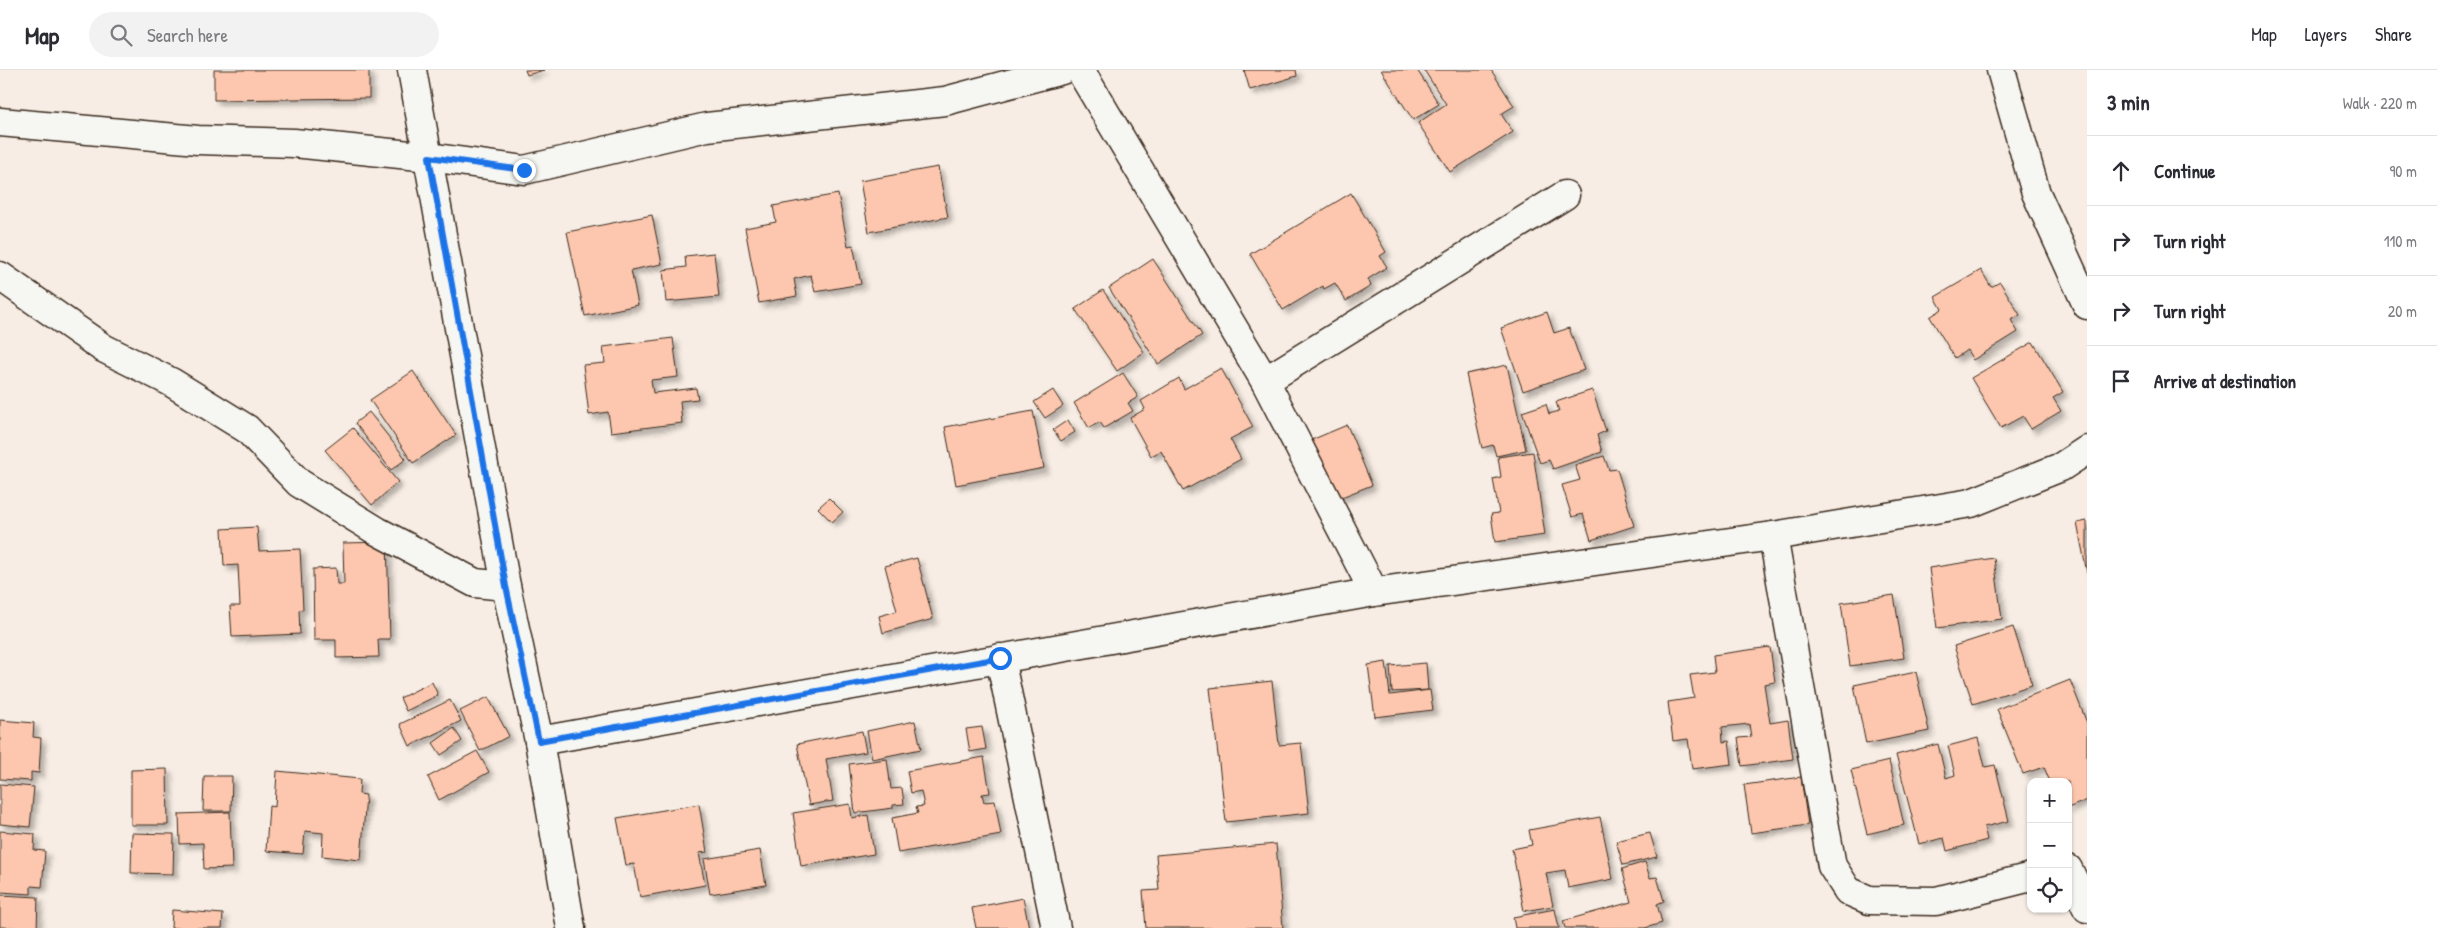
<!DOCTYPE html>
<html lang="en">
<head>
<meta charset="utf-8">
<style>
	:root { --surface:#fff; --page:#f2f2f3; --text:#2b2b33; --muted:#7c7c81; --line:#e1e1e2 }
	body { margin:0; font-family:"Patrick Hand",sans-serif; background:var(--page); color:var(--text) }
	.controls { position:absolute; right:15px; bottom:15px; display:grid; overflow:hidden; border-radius:10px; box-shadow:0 1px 4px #0004 }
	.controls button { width:45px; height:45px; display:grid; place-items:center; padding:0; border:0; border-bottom:1px solid var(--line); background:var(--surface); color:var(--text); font:25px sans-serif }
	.stop { position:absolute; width:15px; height:15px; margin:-11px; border:4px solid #1a73e8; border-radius:50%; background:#fff }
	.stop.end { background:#1a73e8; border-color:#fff; box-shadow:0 1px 5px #0008 }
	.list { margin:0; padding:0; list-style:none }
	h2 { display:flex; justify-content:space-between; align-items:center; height:65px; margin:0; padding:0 20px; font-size:21px }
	h2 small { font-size:16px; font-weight:400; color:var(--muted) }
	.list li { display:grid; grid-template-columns:32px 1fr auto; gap:15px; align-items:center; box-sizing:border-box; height:70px; padding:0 20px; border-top:1px solid var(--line) }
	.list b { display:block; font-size:19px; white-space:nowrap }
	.list em { font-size:16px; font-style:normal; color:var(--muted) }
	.icon { flex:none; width:28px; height:28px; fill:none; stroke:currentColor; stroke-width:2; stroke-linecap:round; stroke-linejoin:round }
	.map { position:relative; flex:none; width:2087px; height:858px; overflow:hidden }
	header { display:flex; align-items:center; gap:30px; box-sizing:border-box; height:70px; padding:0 25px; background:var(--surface); border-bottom:1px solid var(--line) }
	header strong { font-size:24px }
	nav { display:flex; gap:28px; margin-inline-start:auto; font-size:18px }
	.search { width:350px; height:45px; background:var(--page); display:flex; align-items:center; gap:12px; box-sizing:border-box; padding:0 18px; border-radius:28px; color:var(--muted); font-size:19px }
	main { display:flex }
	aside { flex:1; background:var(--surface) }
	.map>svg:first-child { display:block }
</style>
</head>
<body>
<header>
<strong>Map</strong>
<div class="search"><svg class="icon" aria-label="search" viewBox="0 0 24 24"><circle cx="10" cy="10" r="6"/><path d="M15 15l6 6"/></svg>Search here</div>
<nav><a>Map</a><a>Layers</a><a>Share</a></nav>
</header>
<main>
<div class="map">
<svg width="2087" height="858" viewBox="0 0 2087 858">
	<defs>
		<filter id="shadow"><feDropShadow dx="4.5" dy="4.5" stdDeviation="2.5" flood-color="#0004"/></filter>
	</defs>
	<rect width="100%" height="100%" fill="#f7ede4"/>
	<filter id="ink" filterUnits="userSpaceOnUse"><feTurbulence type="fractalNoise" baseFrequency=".02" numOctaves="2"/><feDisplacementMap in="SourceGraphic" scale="10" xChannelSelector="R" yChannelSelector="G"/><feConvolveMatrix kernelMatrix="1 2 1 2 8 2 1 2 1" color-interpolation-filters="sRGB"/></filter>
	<g filter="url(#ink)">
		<g fill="#fcc7ae" stroke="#3b2a1e" filter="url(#shadow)">
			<path d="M 214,0 L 369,0 L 369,28 L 214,30 Z"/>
			<path d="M 525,0 L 544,0 L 527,5 Z"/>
			<path d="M 1244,0 L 1296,0 L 1297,6 L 1250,20 Z"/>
			<path d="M 1381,0 L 1417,0 L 1439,34 L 1413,50 Z"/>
			<path d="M 1424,0 L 1491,0 L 1514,36 L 1501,44 L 1513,62 L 1450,102 L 1418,53 L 1446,34 Z"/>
			<path d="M 938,97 L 948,147 L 869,162 L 860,111 Z"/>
			<path d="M 1351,123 L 1386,182 L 1380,186 L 1387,197 L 1368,209 L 1371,216 L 1346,231 L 1335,213 L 1324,219 L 1323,216 L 1283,240 L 1250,184 Z"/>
			<path d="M 838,124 L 848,176 L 853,175 L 861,214 L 815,222 L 811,205 L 794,209 L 797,226 L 759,233 L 745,158 L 776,152 L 773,136 Z"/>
			<path d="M 652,145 L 662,194 L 631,200 L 638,235 L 585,246 L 567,162 Z"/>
			<path d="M 714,183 L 719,227 L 666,232 L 663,200 L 686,197 L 685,186 Z"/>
			<path d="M 1153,189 L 1202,265 L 1158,294 L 1109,218 Z"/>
			<path d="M 1981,200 L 1991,217 L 2000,212 L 2020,245 L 2011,250 L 2018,262 L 1973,290 L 1967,280 L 1955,288 L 1930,247 L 1942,239 L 1935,227 Z"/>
			<path d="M 1103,220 L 1144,282 L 1117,301 L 1075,239 Z"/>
			<path d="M 1547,242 L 1554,263 L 1569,258 L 1584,300 L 1523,321 L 1501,258 Z"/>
			<path d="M 673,268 L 678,307 L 651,310 L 653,323 L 696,318 L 698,329 L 680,331 L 682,353 L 611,362 L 608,342 L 589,345 L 583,295 L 605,293 L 603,277 Z"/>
			<path d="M 2033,272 L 2063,322 L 2053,328 L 2061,341 L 2031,359 L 2023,346 L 2001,358 L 1971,308 Z"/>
			<path d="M 1507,295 L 1526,380 L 1496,386 L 1493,375 L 1482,378 L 1466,304 Z"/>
			<path d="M 1221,298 L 1253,357 L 1230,369 L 1241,389 L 1183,421 L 1161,381 L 1151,386 L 1130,348 L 1145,339 L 1141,331 L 1179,308 L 1184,319 Z"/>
			<path d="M 413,301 L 456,365 L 413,393 L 370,330 Z"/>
			<path d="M 1123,303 L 1138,327 L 1128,333 L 1133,341 L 1104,358 L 1100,352 L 1089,358 L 1074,333 Z"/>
			<path d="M 1053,320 L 1063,336 L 1045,348 L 1034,332 Z"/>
			<path d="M 1592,320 L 1606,361 L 1597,365 L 1602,382 L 1553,399 L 1549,390 L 1540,393 L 1522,342 L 1546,334 L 1549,344 L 1559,341 L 1556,332 Z"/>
			<path d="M 1033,341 L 1044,398 L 956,415 L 945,357 Z"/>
			<path d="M 369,342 L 406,389 L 391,400 L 355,353 Z"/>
			<path d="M 1068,350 L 1075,362 L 1061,371 L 1053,360 Z"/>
			<path d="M 1347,355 L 1372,415 L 1334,430 L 1309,371 Z"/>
			<path d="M 353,358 L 398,412 L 372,435 L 325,380 Z"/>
			<path d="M 1533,382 L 1545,465 L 1495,472 L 1491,444 L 1499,443 L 1493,409 L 1501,407 L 1498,387 Z"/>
			<path d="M 1604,386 L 1609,400 L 1617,399 L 1634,456 L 1591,470 L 1583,444 L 1572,447 L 1562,415 L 1580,410 L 1575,395 Z"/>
			<path d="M 829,428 L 843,442 L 832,452 L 818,438 Z"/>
			<path d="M 2087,451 L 2087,503 L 2077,453 Z"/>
			<path d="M 257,457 L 259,481 L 300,479 L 303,539 L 299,540 L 300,564 L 232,567 L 230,536 L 240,536 L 238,495 L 224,496 L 222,459 Z"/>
			<path d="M 387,472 L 390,569 L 378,569 L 379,587 L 336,588 L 336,570 L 314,570 L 313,499 L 336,498 L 337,514 L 344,514 L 343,473 Z"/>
			<path d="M 917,488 L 933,549 L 883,563 L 879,546 L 897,541 L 885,496 Z"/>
			<path d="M 1994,488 L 2002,549 L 1937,558 L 1929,498 Z"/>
			<path d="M 1894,525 L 1904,588 L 1850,596 L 1841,533 Z"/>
			<path d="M 2013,557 L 2032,615 L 1973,634 L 1954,576 Z"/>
			<path d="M 1770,577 L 1775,612 L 1764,614 L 1770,653 L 1788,650 L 1793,689 L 1742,696 L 1738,668 L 1751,667 L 1749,654 L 1722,657 L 1723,672 L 1729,671 L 1732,694 L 1692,699 L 1688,669 L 1673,671 L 1668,632 L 1694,628 L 1690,605 L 1715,602 L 1713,585 Z"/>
			<path d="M 1386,592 L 1390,625 L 1430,620 L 1433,640 L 1375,647 L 1368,595 Z"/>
			<path d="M 1426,593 L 1428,620 L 1392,622 L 1390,596 Z"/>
			<path d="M 1916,602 L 1929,661 L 1866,674 L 1854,615 Z"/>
			<path d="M 2070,610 L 2087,653 L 2087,730 L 2068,738 L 2068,712 L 2050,712 L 2044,697 L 2023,704 L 1997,639 Z"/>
			<path d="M 1272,611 L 1279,675 L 1301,673 L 1309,743 L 1226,752 L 1210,618 Z"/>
			<path d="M 432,612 L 438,625 L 406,641 L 400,628 Z"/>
			<path d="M 488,627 L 509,666 L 480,681 L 460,641 Z"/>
			<path d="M 450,630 L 461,651 L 410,676 L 400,654 Z"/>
			<path d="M 0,650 L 34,653 L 33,667 L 41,668 L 39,703 L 31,702 L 31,711 L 0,709 Z"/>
			<path d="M 915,651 L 921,679 L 872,689 L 867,661 Z"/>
			<path d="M 982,657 L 986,679 L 970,682 L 966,659 Z"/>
			<path d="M 454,658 L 462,671 L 441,685 L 433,673 Z"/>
			<path d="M 862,661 L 866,682 L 826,689 L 833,731 L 809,735 L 797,674 Z"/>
			<path d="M 1978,668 L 1985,697 L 1995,695 L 2009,751 L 1984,757 L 1987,770 L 1947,781 L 1944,768 L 1919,774 L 1896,685 L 1938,674 L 1946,708 L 1955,705 L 1948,676 Z"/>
			<path d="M 477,681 L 489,702 L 439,730 L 428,707 Z"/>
			<path d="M 984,687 L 990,723 L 982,724 L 984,732 L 995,731 L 1001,765 L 898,783 L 892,748 L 918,743 L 916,737 L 924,736 L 921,721 L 911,723 L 907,701 Z"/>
			<path d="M 887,689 L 891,719 L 902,718 L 904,734 L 893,735 L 893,738 L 855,743 L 849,694 Z"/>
			<path d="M 1889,691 L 1904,755 L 1867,764 L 1851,700 Z"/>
			<path d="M 167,699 L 168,755 L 131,755 L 131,700 Z"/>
			<path d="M 277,701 L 360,709 L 359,724 L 366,725 L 361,790 L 322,786 L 323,763 L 305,761 L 303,784 L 266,781 L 269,736 L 275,737 Z"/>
			<path d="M 204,706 L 232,706 L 231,741 L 203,741 Z"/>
			<path d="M 1801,707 L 1808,755 L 1751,763 L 1744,715 Z"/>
			<path d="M 0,714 L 34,717 L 30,757 L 0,754 Z"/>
			<path d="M 699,734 L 707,782 L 699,783 L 705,815 L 640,827 L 634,794 L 626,795 L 617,748 Z"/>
			<path d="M 850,734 L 852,748 L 868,745 L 874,784 L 801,796 L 793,743 Z"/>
			<path d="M 230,742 L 232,798 L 204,799 L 203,773 L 180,774 L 179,744 Z"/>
			<path d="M 1600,747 L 1613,809 L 1568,818 L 1565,800 L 1546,803 L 1553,836 L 1524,841 L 1512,779 L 1532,775 L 1529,760 Z"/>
			<path d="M 0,761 L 35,764 L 34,780 L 45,781 L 42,817 L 31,816 L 31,824 L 0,822 Z"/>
			<path d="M 132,763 L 174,764 L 173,804 L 131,803 Z"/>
			<path d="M 1650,763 L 1657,787 L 1623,795 L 1616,771 Z"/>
			<path d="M 1276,774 L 1283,858 L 1146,858 L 1143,821 L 1159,820 L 1156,785 Z"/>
			<path d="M 760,780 L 766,815 L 710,824 L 704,789 Z"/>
			<path d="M 1645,792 L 1650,808 L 1657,807 L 1664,831 L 1657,834 L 1662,853 L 1645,858 L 1565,858 L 1563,851 L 1631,832 L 1622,799 Z"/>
			<path d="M 0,825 L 38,827 L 37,858 L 0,857 Z"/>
			<path d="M 1023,828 L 1029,858 L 976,858 L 972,838 Z"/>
			<path d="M 1555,839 L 1559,858 L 1515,858 L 1513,847 Z"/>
			<path d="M 172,840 L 223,844 L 222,858 L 171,858 Z"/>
		</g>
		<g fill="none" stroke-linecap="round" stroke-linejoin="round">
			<g stroke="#3b2a1e" stroke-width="31">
				<g id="minor">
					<path d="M 412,0 L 506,516 L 539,671 L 571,858"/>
					<path d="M 1080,0 L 1265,311 L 1374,522"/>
					<path d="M 2001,0 L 2036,123 L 2087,235"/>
					<path d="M 0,52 L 198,70 L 294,73 L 429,87 L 524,100 L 707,57 L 945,31 L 1062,0"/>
					<path d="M 0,206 L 103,278 L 171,312 L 247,359 L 299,413 L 377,461 L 475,513 L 506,516"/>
					<path d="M 1265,311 L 1565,125"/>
					<path d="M 1773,466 L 1832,796 L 1848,821 L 1869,830 L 1936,831 L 2031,807"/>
					<path d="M 1000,588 L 1056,858"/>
					<path d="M 539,671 L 1374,522 L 1773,466 L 1971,433 L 2061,397 L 2087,380"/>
					<path d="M 2068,799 L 2087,838"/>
				</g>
			</g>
			<use href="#minor" stroke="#f6f6f2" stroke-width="28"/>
		</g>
	</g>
	<g fill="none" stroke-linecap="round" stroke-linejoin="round" filter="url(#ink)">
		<path stroke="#1a73e8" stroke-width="6" d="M 524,100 L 429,87 L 506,516 L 539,671 L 1000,588"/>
	</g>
</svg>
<div class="controls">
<button>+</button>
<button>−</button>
<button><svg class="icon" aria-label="locate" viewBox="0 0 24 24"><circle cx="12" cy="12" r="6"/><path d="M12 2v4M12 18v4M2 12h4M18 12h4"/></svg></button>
</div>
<div class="stop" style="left:1000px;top:588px"></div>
<div class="stop end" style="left:524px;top:100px"></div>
</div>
<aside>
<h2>3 min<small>Walk · 220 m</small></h2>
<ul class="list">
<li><svg class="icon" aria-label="ahead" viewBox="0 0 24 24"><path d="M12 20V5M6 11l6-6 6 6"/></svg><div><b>Continue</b></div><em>90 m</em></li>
<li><svg class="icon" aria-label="right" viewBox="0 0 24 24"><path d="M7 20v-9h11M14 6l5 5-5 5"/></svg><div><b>Turn right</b></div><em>110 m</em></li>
<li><svg class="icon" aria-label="right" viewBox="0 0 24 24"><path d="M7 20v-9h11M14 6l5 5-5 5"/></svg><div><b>Turn right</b></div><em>20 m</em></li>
<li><svg class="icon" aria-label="arrive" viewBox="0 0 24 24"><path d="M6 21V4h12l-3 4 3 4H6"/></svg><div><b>Arrive at destination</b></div></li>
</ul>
</aside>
</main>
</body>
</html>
